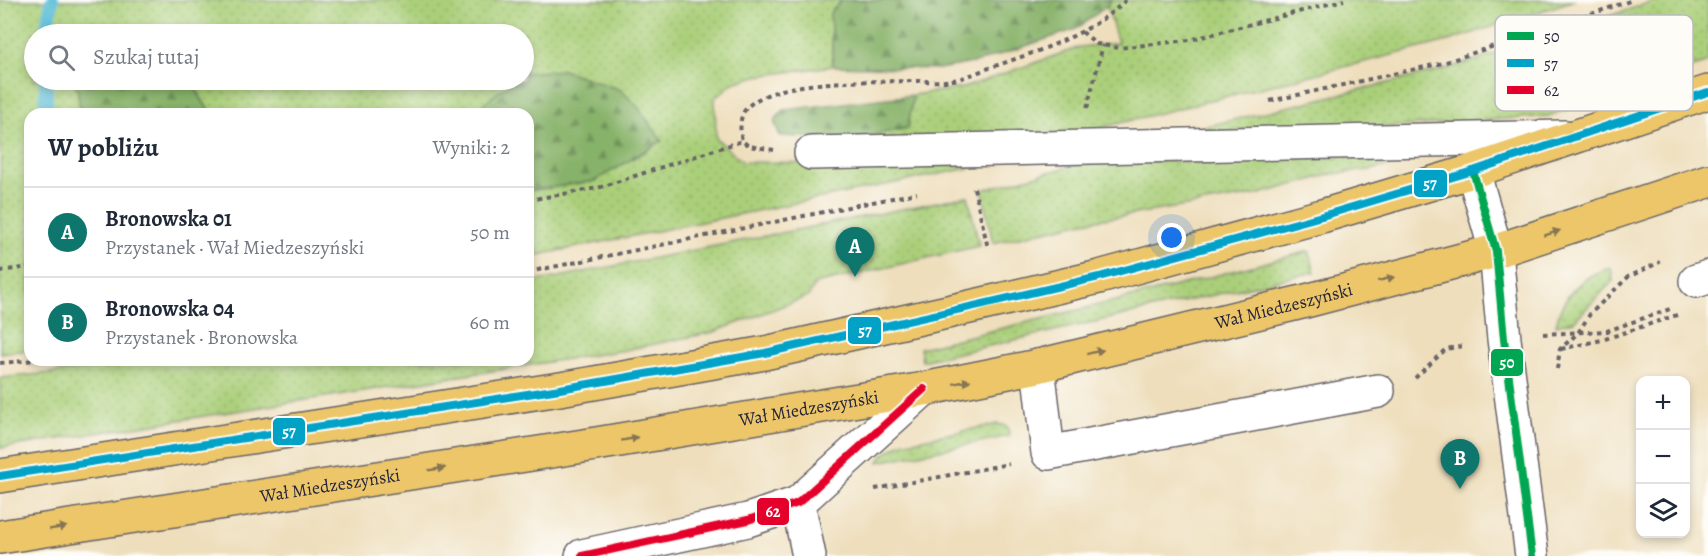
<!DOCTYPE html>
<html lang="pl">
<head>
<meta charset="utf-8">
<style>
	:root { --surface:#fff; --page:#f2f2f3; --text:#1f2937; --muted:#747a83; --line:#e0e1e3; --accent:#0f766e }
	body { margin:0; font-family:Alegreya,serif; background:var(--page); color:var(--text) }
	.controls { position:absolute; right:18px; bottom:18px; display:grid; overflow:hidden; border-radius:12px; box-shadow:0 3px 9px #0003 }
	.controls button { width:54px; height:54px; display:grid; place-items:center; padding:0; border:0; border-bottom:2px solid var(--line); background:var(--surface); color:var(--text); font:30px sans-serif }
	.you { position:absolute; left:1172px; top:238px; width:21px; height:21px; margin:-15px; border:4px solid #fff; border-radius:50%; background:#1a73e8; box-shadow:0 0 0 9px #1a73e833 }
	.badge { display:grid; place-items:center; width:39px; height:39px; border-radius:50%; background:var(--accent); color:#fff; font-size:20px; font-weight:700 }
	.pin { position:absolute; translate:-50% -50px; filter:drop-shadow(0 2px 3px #0008) }
	.pin::after { content:''; position:absolute; top:32px; width:21px; height:18px; background:inherit; clip-path:polygon(0 0,100% 0,50% 100%) }
	.list { margin:0; padding:0; list-style:none }
	h2 { display:flex; justify-content:space-between; align-items:center; height:78px; margin:0; padding:0 24px; font-size:26px }
	h2 small { font-size:20px; font-weight:400; color:var(--muted) }
	.list li { display:grid; grid-template-columns:39px 1fr auto; gap:18px; align-items:center; box-sizing:border-box; height:90px; padding:0 24px; border-top:2px solid var(--line) }
	.list b { display:block; font-size:22px; white-space:nowrap }
	.list p { margin:0; font-size:20px; white-space:nowrap; color:var(--muted) }
	.list em { font-size:20px; font-style:normal; color:var(--muted) }
	.icon { flex:none; width:33px; height:33px; fill:none; stroke:currentColor; stroke-width:2; stroke-linecap:round; stroke-linejoin:round }
	.map { position:relative; flex:none; width:1708px; height:556px; overflow:hidden }
	.search { position:absolute; background:var(--surface); box-shadow:0 3px 9px #0003; left:24px; top:24px; width:510px; height:66px; display:flex; align-items:center; gap:15px; box-sizing:border-box; padding:0 21px; border-radius:33px; color:var(--muted); font-size:22px }
	.panel { position:absolute; background:var(--surface); box-shadow:0 3px 9px #0003; left:24px; top:108px; width:510px; height:258px; border-radius:18px }
	.map>svg:first-child { display:block }
</style>
</head>
<body>
<div class="map">
<svg width="1708" height="556" viewBox="0 0 1708 556">
	<defs>
		<pattern id="grass-dots" width="8" height="8" patternUnits="userSpaceOnUse" patternTransform="scale(1.5)"><rect width="8" height="8" fill="#aacf79"/><path d="M2 2h.1M6 6h.1" fill="none" stroke="#92b16a" stroke-width="1.8" stroke-linecap="round"/></pattern>
		<pattern id="forest-firs" width="22" height="20" patternUnits="userSpaceOnUse" patternTransform="scale(1.5)"><rect width="22" height="20" fill="#87b269"/><path d="M5 1l3.5 6h-7zM16 11l3.5 6h-7z" fill="#6e9058"/></pattern>
	</defs>
	<rect width="100%" height="100%" fill="#fdfcf7"/>
	<filter id="ink" filterUnits="userSpaceOnUse"><feTurbulence type="fractalNoise" baseFrequency=".0167" numOctaves="2"/><feDisplacementMap in="SourceGraphic" scale="12" xChannelSelector="R" yChannelSelector="G"/><feConvolveMatrix kernelMatrix="1 2 1 2 8 2 1 2 1" color-interpolation-filters="sRGB"/></filter>
	<filter id="wash" filterUnits="userSpaceOnUse"><feTurbulence type="fractalNoise" baseFrequency=".008" numOctaves="4" result="noise"/><feDisplacementMap in="SourceGraphic" scale="24" xChannelSelector="R" yChannelSelector="G"/><feGaussianBlur stdDeviation="1.35" result="paint"/><feColorMatrix in="noise" values="0 0 0 0 0 0 0 0 0 0 0 0 0 0 0 0 0 1.4 0 .05"/><feComposite in="paint" operator="in"/></filter>
	<g filter="url(#wash)">
		<rect width="100%" height="100%" fill="#eedebc"/>
		<g fill="url(#grass-dots)" stroke="#66785a" stroke-width="1.5">
			<path d="M 0,0 L 842,0 L 830,13 L 833,66 L 756,76 L 733,83 L 715,98 L 716,138 L 743,162 L 984,165 L 528,257 L 528,191 L 595,181 L 563,70 L 524,74 L 524,34 L 34,34 L 34,80 L 76,80 L 81,114 L 30,114 L 30,350 L 0,353 Z"/>
			<path d="M 1111,0 L 1575,0 L 1448,41 L 1084,132 L 850,139 L 908,128 L 913,95 L 963,88 L 1080,47 L 1118,43 L 1107,6 Z"/>
			<path d="M 1657,0 L 1708,0 L 1708,62 L 1548,116 L 1406,126 L 1182,132 L 1434,72 L 1477,60 Z"/>
			<path d="M 190,80 L 516,80 L 485,102 L 475,114 L 211,114 Z"/>
			<path d="M 1412,154 L 1411,161 L 1370,170 L 1332,174 L 1256,195 L 1084,222 L 993,243 L 982,190 L 1082,163 L 1110,160 L 1222,162 Z"/>
			<path d="M 968,196 L 979,246 L 815,284 L 809,296 L 714,332 L 625,350 L 0,448 L 0,378 L 82,370 L 135,360 L 528,360 L 528,283 Z"/>
			<path d="M 1309,251 L 1315,272 L 922,361 L 920,348 L 1153,292 Z"/>
			<path d="M 1611,267 L 1613,281 L 1574,321 L 1556,325 C 1561,296 1583,275 1611,267 Z"/>
			<path d="M 998,424 L 1007,426 L 1010,436 L 879,462 L 883,455 L 902,443 Z"/>
		</g>
		<g fill="url(#forest-firs)" stroke="#546a52" stroke-width="1.5">
			<path d="M 842,0 L 1111,0 L 1107,6 L 1076,29 L 978,62 L 939,69 L 833,66 L 830,13 Z"/>
			<path d="M 563,70 L 621,90 L 638,107 L 662,141 L 595,181 L 528,191 L 528,114 L 475,114 C 485,102 508,80 524,80 L 525,73 Z"/>
			<path d="M 76,80 L 190,80 L 211,114 L 81,114 Z"/>
			<path d="M 913,95 L 908,128 L 850,139 L 780,136 L 774,121 L 784,110 Z"/>
		</g>
		<g fill="none" stroke-linecap="round" stroke-linejoin="round">
			<g stroke="#59bdd7" stroke-width="14">
				<path d="M 46,34 L 52,0"/>
				<path d="M 46,80 L 46,114"/>
			</g>
		</g>
	</g>
	<g filter="url(#ink)">
		<g fill="none" stroke-linecap="round" stroke-linejoin="round">
			<g stroke="#696468" stroke-width="36">
				<g id="minor">
					<path d="M 811,153 L 1565,137"/>
					<path d="M 1473,171 L 1496,251 L 1504,339 L 1532,556"/>
					<path d="M 1696,281 L 1708,277"/>
					<path d="M 1038,366 L 1048,453 L 1378,391"/>
					<path d="M 798,503 L 809,556"/>
					<path d="M 582,556 L 748,520 L 798,503 L 924,389"/>
				</g>
			</g>
			<g stroke="#696468" stroke-width="36">
				<g id="major">
					<path d="M 0,476 L 560,389 L 765,353 L 983,304 L 1099,277 L 1322,216 L 1473,171 L 1708,92"/>
					<path id="s1" d="M 0,537 L 590,445 L 924,389 L 1038,366 L 1302,302 L 1496,251 L 1708,181"/>
				</g>
			</g>
			<g stroke="#696468" stroke-width="4" stroke-dasharray="4.5 4.5" stroke-linecap="butt">
				<path d="M 1082,32 L 1097,44 L 1119,48 L 1190,40 L 1344,0"/>
				<path d="M 1270,101 L 1443,63 L 1633,0"/>
				<path d="M 1087,108 L 1103,45"/>
				<path d="M 774,150 L 749,146 L 742,141 C 740,131 739,118 745,110 C 771,76 880,82 921,81 C 931,81 943,82 953,80 C 966,78 980,71 992,67 C 1039,51 1090,35 1126,0"/>
				<path d="M 974,188 L 988,248"/>
				<path d="M 528,200 L 598,188 L 742,141"/>
				<path d="M 0,271 L 30,267"/>
				<path d="M 528,272 L 917,193"/>
				<path d="M 1543,334 L 1607,331 L 1670,309"/>
				<path d="M 1561,349 L 1602,340 L 1677,315"/>
				<path d="M 0,363 L 36,360"/>
				<path d="M 1557,369 L 1560,349 L 1578,333 L 1590,314 L 1628,277 L 1660,262"/>
				<path d="M 1415,378 L 1446,349 L 1464,346"/>
				<path d="M 875,489 L 1009,464"/>
			</g>
			<use href="#minor" stroke="#fff" stroke-width="33"/>
			<use href="#major" stroke="#ecc669" stroke-width="33"/>
			<g stroke="#fdfcf7" stroke-width="12">
				<path id="bus-1" d="M 1473,171 L 1496,251 L 1504,339 L 1532,556"/>
			</g>
			<g stroke="#fdfcf7" stroke-width="12">
				<path id="bus-2" d="M 0,476 L 560,389 L 765,353 L 983,304 L 1099,277 L 1322,216 L 1473,171 L 1708,92"/>
			</g>
			<g stroke="#fdfcf7" stroke-width="12">
				<path id="bus-3" d="M 582,556 L 748,520 L 798,503 L 924,389"/>
			</g>
			<use href="#bus-1" stroke="#00a651" stroke-width="8"/>
			<use href="#bus-2" stroke="#02a2c7" stroke-width="8"/>
			<use href="#bus-3" stroke="#e4002b" stroke-width="8"/>
		</g>
		<defs><path id="oneway-solid" d="M-6-.8H1V-3.2L6.5 0L1 3.2V.8H-6Z" transform="scale(1.5)"/></defs>
		<g fill="#877452">
			<use href="#oneway-solid" transform="translate(1552 233) rotate(-18)"/>
			<use href="#oneway-solid" transform="translate(1386 279) rotate(-14)"/>
			<use href="#oneway-solid" transform="translate(1095 352) rotate(-14)"/>
			<use href="#oneway-solid" transform="translate(962 382) rotate(-12)"/>
			<use href="#oneway-solid" transform="translate(630 439) rotate(-10)"/>
			<use href="#oneway-solid" transform="translate(437 469) rotate(-9)"/>
			<use href="#oneway-solid" transform="translate(58 528) rotate(-9)"/>
		</g>
	</g>
	<g text-anchor="middle" stroke-width="4.5" stroke-linejoin="round" paint-order="stroke">
		<g font-size="18" fill="#22223b" stroke="#fdfcf7">
			<text dy="6" stroke="none"><textPath href="#s1" startOffset="1305">Wał Miedzeszyński</textPath></text>
			<text dy="6" stroke="none"><textPath href="#s1" startOffset="819">Wał Miedzeszyński</textPath></text>
			<text dy="6" stroke="none"><textPath href="#s1" startOffset="334">Wał Miedzeszyński</textPath></text>
		</g>
	</g>
	<rect x="1495" y="15" width="198" height="96" rx="9" fill="#fdfcf7" stroke="#bbbbbf" stroke-width="1.5"/>
	<rect x="1507" y="32" width="27" height="8" fill="#00a651"/>
	<rect x="1507" y="59" width="27" height="8" fill="#02a2c7"/>
	<rect x="1507" y="86" width="27" height="8" fill="#e4002b"/>
	<g font-size="16" fill="#22223b">
		<text x="1544" y="42">50</text>
		<text x="1544" y="69">57</text>
		<text x="1544" y="96">62</text>
	</g>
	<g stroke="#fdfcf7" stroke-width="2">
		<rect x="1413" y="169" width="35" height="29" rx="6" fill="#02a2c7"/>
		<rect x="847" y="316" width="35" height="29" rx="6" fill="#02a2c7"/>
		<rect x="1490" y="348" width="34" height="29" rx="6" fill="#00a651"/>
		<rect x="272" y="417" width="34" height="29" rx="6" fill="#02a2c7"/>
		<rect x="756" y="497" width="34" height="29" rx="6" fill="#e4002b"/>
	</g>
	<g font-size="16" text-anchor="middle" font-weight="bold" fill="#fff">
		<text x="1430" y="189">57</text>
		<text x="865" y="336">57</text>
		<text x="1507" y="368">50</text>
		<text x="289" y="437">57</text>
		<text x="773" y="517">62</text>
	</g>
</svg>
<div class="controls">
<button>+</button>
<button>−</button>
<button><svg class="icon" aria-label="layers" viewBox="0 0 24 24"><path d="M12 4l9 5-9 5-9-5zM3 14l9 5 9-5"/></svg></button>
</div>
<div class="you"></div>
<div class="pin badge" style="left:855px;top:277px">A</div>
<div class="pin badge" style="left:1460px;top:489px">B</div>
<div class="search"><svg class="icon" aria-label="search" viewBox="0 0 24 24"><circle cx="10" cy="10" r="6"/><path d="M15 15l6 6"/></svg>Szukaj tutaj</div>
<section class="panel">
<h2>W pobliżu<small>Wyniki: 2</small></h2>
<ul class="list">
<li><span class="badge">A</span><div><b>Bronowska 01</b><p>Przystanek · Wał Miedzeszyński</p></div><em>50 m</em></li>
<li><span class="badge">B</span><div><b>Bronowska 04</b><p>Przystanek · Bronowska</p></div><em>60 m</em></li>
</ul>
</section>
</div>
</body>
</html>
